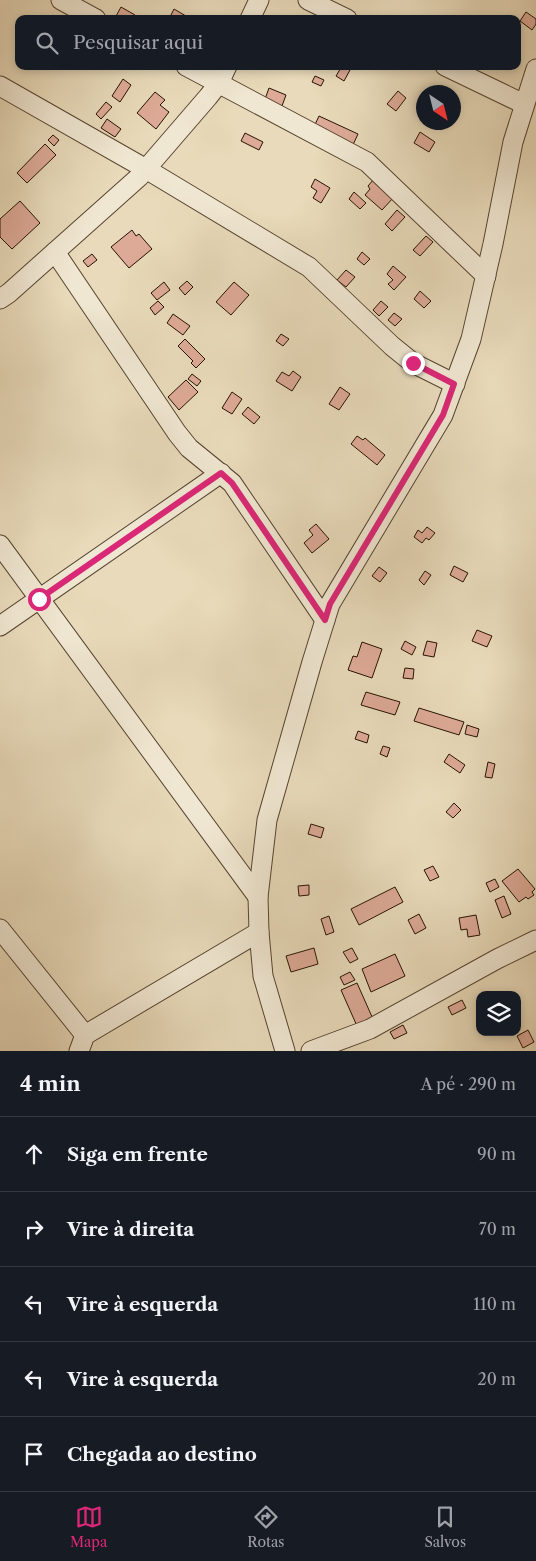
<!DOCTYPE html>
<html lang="pt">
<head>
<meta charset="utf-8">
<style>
	:root { --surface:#171b24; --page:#20242c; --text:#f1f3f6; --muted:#9ea1a6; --line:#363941; --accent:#db2777 }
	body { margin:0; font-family:"Libre Caslon Text",serif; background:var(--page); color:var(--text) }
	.controls { position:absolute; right:15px; bottom:15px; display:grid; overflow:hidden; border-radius:10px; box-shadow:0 2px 8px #0003 }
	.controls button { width:45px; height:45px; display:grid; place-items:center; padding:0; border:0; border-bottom:1px solid var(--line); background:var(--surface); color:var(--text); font:25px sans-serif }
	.compass { position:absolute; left:416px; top:85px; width:45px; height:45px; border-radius:50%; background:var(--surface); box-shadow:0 2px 8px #0003; rotate:145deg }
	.stop { position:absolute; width:15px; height:15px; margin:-11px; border:4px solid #db2777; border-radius:50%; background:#fff }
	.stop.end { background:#db2777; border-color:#fff; box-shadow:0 1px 5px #0008 }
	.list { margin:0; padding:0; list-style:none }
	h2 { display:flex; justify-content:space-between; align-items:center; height:65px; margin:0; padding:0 20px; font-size:21px }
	h2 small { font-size:16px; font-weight:400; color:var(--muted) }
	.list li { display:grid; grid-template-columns:32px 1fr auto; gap:15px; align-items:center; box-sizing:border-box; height:75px; padding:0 20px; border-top:1px solid var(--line) }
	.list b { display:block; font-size:19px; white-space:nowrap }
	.list em { font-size:16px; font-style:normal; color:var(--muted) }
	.icon { flex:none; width:28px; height:28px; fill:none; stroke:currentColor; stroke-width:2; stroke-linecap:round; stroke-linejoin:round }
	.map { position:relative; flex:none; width:536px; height:1051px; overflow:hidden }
	.search { position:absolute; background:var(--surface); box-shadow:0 2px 8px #0003; left:15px; right:15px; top:15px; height:55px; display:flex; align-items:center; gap:12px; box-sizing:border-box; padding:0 18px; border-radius:10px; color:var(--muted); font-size:19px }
	.sheet { height:440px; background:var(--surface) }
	nav { display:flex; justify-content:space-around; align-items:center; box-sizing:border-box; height:70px; border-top:1px solid var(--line); background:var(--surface); font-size:14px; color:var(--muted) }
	nav a { display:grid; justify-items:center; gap:2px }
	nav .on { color:var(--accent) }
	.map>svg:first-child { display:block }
</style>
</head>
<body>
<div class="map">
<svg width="536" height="1051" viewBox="0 0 536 1051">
	<rect width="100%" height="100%" fill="#e8daba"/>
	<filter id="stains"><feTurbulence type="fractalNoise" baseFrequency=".004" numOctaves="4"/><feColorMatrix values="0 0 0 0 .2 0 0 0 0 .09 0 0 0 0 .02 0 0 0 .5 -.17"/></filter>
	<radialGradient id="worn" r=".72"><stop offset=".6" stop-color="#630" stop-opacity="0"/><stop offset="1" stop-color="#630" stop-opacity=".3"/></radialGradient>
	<g fill="#ddaa97" stroke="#271202">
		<path d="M 121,7 L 135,15 L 133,19 L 115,18 Z"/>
		<path d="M 174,9 L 191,19 L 169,19 Z"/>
		<path d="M 526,12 L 536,19 L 536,24 L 532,30 L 520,21 Z"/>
		<path d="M 342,66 L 350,70 L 344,81 L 336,76 Z"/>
		<path d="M 315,76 L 324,80 L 321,86 L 312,82 Z"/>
		<path d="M 123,79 L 131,85 L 120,102 L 112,96 Z"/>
		<path d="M 269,88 L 286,95 L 282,106 L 265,99 Z"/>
		<path d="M 398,91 L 406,98 L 396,111 L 387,104 Z"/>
		<path d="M 155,92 L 165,100 L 160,105 L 169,112 L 156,129 L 137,113 Z"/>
		<path d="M 106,102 L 112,107 L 101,119 L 96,114 Z"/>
		<path d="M 319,116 L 358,134 L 351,149 L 312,131 Z"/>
		<path d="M 107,119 L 121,129 L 115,137 L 101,128 Z"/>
		<path d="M 420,132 L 435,142 L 429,152 L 414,143 Z"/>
		<path d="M 245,133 L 263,142 L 259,150 L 241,141 Z"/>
		<path d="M 53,135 L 59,140 L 54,146 L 48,140 Z"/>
		<path d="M 45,144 L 56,155 L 27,183 L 17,173 Z"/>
		<path d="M 315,179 L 330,188 L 321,203 L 313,198 L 317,191 L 311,187 Z"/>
		<path d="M 374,179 L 394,197 L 382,210 L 365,195 L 370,189 L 368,186 Z"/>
		<path d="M 354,192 L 366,203 L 360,209 L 349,199 Z"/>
		<path d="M 20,201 L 40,223 L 12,249 L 0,237 L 0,219 Z"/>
		<path d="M 397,210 L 405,217 L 392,231 L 385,224 Z"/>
		<path d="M 132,230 L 136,236 L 139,234 L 152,249 L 129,268 L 111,247 Z"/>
		<path d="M 426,236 L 433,242 L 420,256 L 413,250 Z"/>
		<path d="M 362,252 L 370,259 L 364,265 L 357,259 Z"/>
		<path d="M 92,254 L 97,260 L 88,267 L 83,261 Z"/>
		<path d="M 393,266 L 406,277 L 394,290 L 388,284 L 393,280 L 387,274 Z"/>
		<path d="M 346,270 L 355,277 L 346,287 L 337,280 Z"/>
		<path d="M 187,281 L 193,287 L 185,295 L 179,288 Z"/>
		<path d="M 164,282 L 170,290 L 157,300 L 151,293 Z"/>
		<path d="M 234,282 L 249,295 L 231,315 L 216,302 Z"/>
		<path d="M 420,291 L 431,301 L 424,308 L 414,299 Z"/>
		<path d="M 158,301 L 164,307 L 155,315 L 150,308 Z"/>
		<path d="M 381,301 L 388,307 L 379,316 L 373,310 Z"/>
		<path d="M 394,313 L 402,319 L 395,326 L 388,320 Z"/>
		<path d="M 173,314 L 190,326 L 183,335 L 167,323 Z"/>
		<path d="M 281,334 L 289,339 L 283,346 L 276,341 Z"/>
		<path d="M 185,339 L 205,359 L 196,368 L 191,363 L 193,361 L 178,346 Z"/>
		<path d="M 293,371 L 301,377 L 292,391 L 276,381 L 282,372 L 289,376 Z"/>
		<path d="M 192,374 L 201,381 L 197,386 L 188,379 Z"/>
		<path d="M 186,380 L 198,392 L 179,410 L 168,397 Z"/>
		<path d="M 340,387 L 350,394 L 339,410 L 329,404 Z"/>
		<path d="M 232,392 L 242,399 L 232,414 L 222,408 Z"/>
		<path d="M 248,407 L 260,417 L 254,424 L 242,414 Z"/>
		<path d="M 357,436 L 363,440 L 365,438 L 385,455 L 377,465 L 351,444 Z"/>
		<path d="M 316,524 L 329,539 L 312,553 L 304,543 L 313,535 L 309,530 Z"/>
		<path d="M 427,527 L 435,533 L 429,540 L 426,538 L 422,543 L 414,537 L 418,530 L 422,533 Z"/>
		<path d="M 454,566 L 468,573 L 463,582 L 450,575 Z"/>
		<path d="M 379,567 L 387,573 L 380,582 L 372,576 Z"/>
		<path d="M 425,571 L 431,575 L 424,585 L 419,580 Z"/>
		<path d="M 477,630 L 492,636 L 487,647 L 472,641 Z"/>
		<path d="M 405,641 L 416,647 L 412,655 L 401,649 Z"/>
		<path d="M 427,641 L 437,643 L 434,657 L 423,655 Z"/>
		<path d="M 362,642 L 382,649 L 372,678 L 348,670 L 353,656 L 357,657 Z"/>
		<path d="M 405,668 L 414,669 L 413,679 L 403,678 Z"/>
		<path d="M 366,692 L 400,702 L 395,715 L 361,705 Z"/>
		<path d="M 419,708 L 464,722 L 459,735 L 414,721 Z"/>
		<path d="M 467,725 L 479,729 L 477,737 L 465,734 Z"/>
		<path d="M 358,731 L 369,735 L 367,743 L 355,739 Z"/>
		<path d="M 383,746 L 390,748 L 387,757 L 380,754 Z"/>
		<path d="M 449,754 L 465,765 L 460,773 L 444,762 Z"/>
		<path d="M 488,762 L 495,764 L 492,778 L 485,777 Z"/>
		<path d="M 454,803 L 461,810 L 453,818 L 446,812 Z"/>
		<path d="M 311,824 L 324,828 L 321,838 L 308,834 Z"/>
		<path d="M 433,866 L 439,877 L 430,881 L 424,870 Z"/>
		<path d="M 518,869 L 535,889 L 532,892 L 534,895 L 528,899 L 526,897 L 519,902 L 502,881 Z"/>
		<path d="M 495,879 L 499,887 L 490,892 L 486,883 Z"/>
		<path d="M 309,885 L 309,895 L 299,896 L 298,886 Z"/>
		<path d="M 395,887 L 403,902 L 359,925 L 351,909 Z"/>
		<path d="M 504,896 L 511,914 L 502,918 L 495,900 Z"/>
		<path d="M 419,914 L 426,928 L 415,934 L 408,920 Z"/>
		<path d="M 476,915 L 480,935 L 468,937 L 467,929 L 461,930 L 459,918 Z"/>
		<path d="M 329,916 L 334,932 L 326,935 L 321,919 Z"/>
		<path d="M 314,948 L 318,964 L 291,972 L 286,956 Z"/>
		<path d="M 352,948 L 358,959 L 350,963 L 343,952 Z"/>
		<path d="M 395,954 L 405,976 L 371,992 L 362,969 Z"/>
		<path d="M 350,972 L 355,980 L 344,985 L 340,977 Z"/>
		<path d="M 357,983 L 373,1019 L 357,1026 L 341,990 Z"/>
		<path d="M 462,1000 L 466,1008 L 452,1015 L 448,1007 Z"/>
		<path d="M 403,1025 L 407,1033 L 394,1039 L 390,1032 Z"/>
		<path d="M 528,1030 L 534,1042 L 523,1048 L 517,1036 Z"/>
	</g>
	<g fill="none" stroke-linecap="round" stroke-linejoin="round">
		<g stroke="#574430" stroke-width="21">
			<g id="street">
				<path d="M 61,0 L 96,19"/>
				<path d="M 308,0 L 347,19"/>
				<path d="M 250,19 L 259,0"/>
				<path d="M 186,66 L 367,162 L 486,276"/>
				<path d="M 445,66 L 524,104"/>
				<path d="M 0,86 L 146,169 L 309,267 L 392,346 L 413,363 L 455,384"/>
				<path d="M 55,252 L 177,433 L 189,448 L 232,483 L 325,620"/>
				<path d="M 0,299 L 9,293 L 139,177 L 208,97 L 219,83 L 227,66"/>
				<path d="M 0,545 L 258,897"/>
				<path d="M 0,626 L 221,473"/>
				<path d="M 0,929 L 85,1035"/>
				<path d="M 79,1051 L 85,1035 L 259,932"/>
				<path d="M 285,1051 L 263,976 L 259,932 L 258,897 L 267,820 L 312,662 L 330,604 L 443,415 L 471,339 L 493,244 L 513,142 L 536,69"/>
				<path d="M 311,1051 L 370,1029 L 497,959 L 536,940"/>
			</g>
		</g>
		<use href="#street" stroke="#f0e7d2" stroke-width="19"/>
	</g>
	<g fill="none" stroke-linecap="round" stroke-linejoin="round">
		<path stroke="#db2777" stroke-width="6" d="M 39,599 L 221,473 L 232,483 L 325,620 L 330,604 L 443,415 L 454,384 L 413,363"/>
	</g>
	<rect width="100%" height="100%" filter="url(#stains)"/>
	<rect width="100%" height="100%" fill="url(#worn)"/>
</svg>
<div class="controls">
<button><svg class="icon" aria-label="layers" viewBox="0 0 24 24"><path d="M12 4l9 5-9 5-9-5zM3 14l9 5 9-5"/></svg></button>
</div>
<svg class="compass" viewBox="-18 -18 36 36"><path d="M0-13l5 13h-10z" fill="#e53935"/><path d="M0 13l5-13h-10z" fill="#9ea1a6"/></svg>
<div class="stop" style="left:39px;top:599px"></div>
<div class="stop end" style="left:413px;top:363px"></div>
<div class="search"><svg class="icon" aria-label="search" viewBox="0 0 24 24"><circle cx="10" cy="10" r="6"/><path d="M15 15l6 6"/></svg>Pesquisar aqui</div>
</div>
<section class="sheet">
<h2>4 min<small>A pé · 290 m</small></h2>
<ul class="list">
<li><svg class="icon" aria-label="ahead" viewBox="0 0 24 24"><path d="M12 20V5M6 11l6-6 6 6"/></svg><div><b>Siga em frente</b></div><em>90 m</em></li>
<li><svg class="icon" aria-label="right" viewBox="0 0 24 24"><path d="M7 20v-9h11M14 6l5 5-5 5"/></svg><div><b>Vire à direita</b></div><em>70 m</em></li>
<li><svg class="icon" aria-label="left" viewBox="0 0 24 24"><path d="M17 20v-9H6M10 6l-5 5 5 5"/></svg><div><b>Vire à esquerda</b></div><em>110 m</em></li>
<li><svg class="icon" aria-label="left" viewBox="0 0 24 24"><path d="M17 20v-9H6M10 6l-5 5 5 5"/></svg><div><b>Vire à esquerda</b></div><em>20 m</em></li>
<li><svg class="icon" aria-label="arrive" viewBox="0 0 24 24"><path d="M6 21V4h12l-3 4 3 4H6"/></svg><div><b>Chegada ao destino</b></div></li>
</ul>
</section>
<nav>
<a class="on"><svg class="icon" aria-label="map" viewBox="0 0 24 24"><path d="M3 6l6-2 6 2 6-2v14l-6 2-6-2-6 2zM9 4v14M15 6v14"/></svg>Mapa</a>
<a><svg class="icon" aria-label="directions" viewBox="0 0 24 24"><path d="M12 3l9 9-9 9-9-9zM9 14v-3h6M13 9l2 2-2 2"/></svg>Rotas</a>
<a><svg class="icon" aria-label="saved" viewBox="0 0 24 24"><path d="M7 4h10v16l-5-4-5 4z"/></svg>Salvos</a>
</nav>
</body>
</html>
